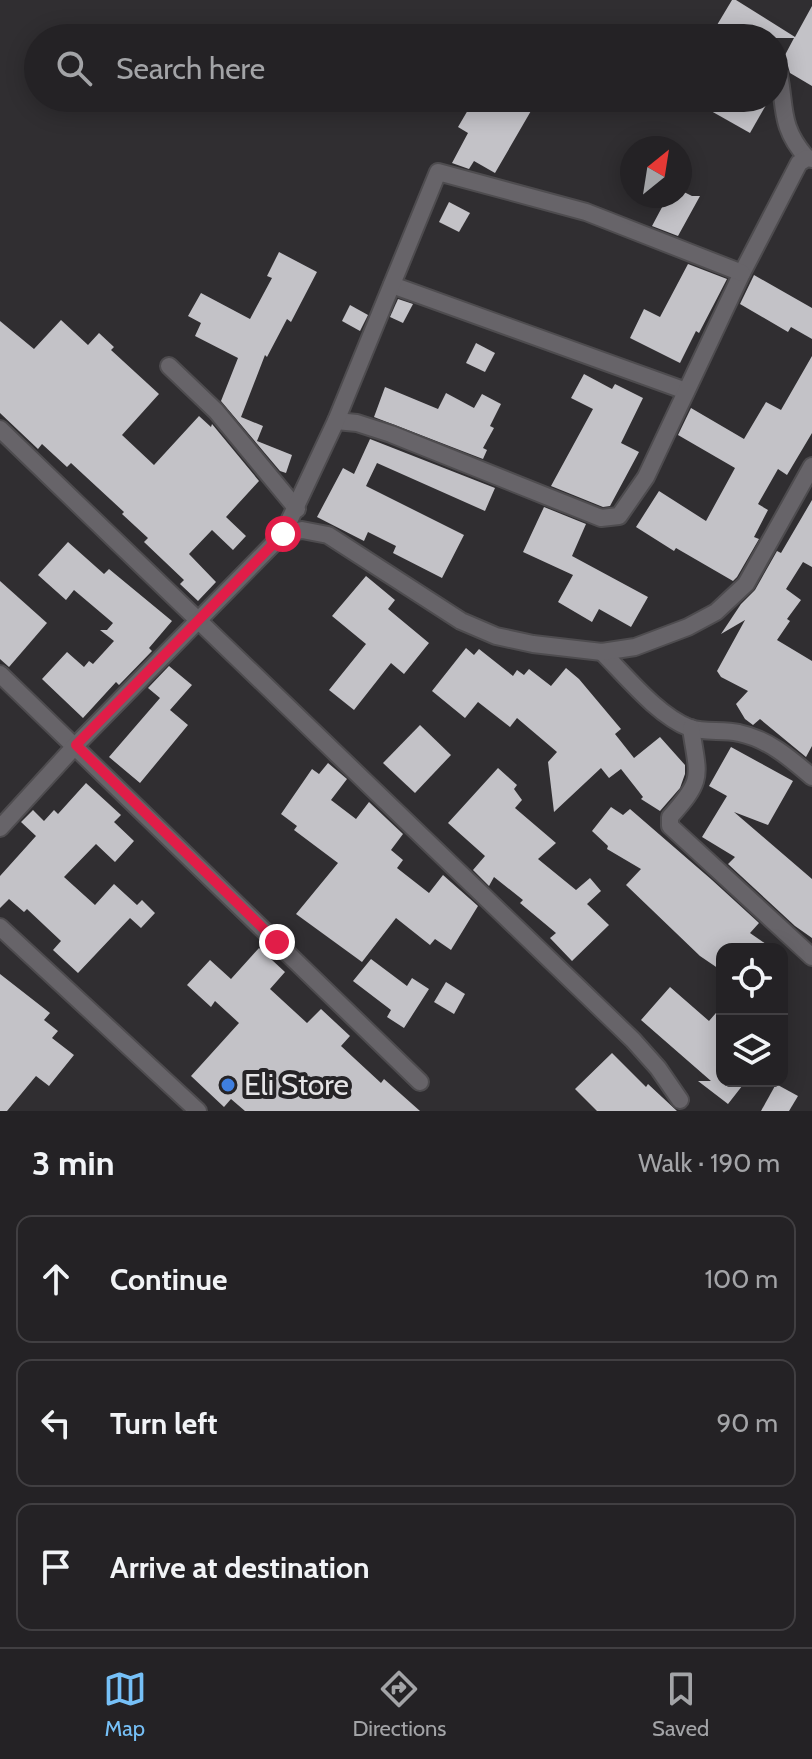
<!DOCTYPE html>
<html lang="en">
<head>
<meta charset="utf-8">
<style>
	:root { --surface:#242225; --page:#2c2a2d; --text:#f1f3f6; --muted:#a3a4a7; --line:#413f42; --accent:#76c0f7 }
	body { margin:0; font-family:Cabin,sans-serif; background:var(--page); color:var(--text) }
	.controls { position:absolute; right:24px; bottom:24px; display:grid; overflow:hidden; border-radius:16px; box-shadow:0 4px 20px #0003 }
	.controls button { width:72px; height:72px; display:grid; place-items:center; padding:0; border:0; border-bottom:2px solid var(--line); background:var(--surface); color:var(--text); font:40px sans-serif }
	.compass { position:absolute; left:620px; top:136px; width:72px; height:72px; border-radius:50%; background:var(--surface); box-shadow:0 4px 20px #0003; rotate:30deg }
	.stop { position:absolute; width:24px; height:24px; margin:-18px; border:6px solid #e11d48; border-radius:50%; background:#fff }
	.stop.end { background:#e11d48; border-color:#fff; box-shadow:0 2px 8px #0008 }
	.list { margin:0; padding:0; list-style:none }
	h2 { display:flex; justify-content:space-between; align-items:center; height:104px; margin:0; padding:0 32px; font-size:34px }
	h2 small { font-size:26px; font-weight:400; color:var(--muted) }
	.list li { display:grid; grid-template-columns:52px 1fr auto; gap:24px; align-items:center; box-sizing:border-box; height:128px; margin:0 16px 16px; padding:0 16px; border:2px solid var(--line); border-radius:16px }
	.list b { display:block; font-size:30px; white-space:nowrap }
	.list em { font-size:26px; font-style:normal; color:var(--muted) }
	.icon { flex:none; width:44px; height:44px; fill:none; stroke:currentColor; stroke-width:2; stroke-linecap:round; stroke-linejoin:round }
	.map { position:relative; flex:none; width:812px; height:1111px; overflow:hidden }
	.search { position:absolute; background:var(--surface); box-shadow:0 4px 20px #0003; left:24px; right:24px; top:24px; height:88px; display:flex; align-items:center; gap:20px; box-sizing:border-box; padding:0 28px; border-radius:44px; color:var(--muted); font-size:30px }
	.sheet { height:536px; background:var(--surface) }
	nav { display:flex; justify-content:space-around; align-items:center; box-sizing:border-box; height:112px; border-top:2px solid var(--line); background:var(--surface); font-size:22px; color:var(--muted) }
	nav a { display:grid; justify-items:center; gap:4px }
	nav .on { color:var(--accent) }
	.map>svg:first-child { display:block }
</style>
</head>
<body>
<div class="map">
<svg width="812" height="1111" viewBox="0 0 812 1111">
	<rect width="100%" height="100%" fill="#302e31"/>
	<g fill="#c3c2c7">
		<path d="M 732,0 L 736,0 L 795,37 L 812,6 L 812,86 L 790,73 L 785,55 L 794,38 L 740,38 L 717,25 Z"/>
		<path d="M 475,98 L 525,98 L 535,104 L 495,173 L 474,161 L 469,169 L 452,163 L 468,133 L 458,127 Z"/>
		<path d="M 688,98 L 770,98 L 750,133 Z"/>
		<path d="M 680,190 L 692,196 L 700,196 L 678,236 L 652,226 L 668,196 L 680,196 Z"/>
		<path d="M 449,202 L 470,213 L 459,232 L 439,222 Z"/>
		<path d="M 279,252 L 317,272 L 291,322 L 287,319 L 267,357 L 265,355 L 241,417 L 263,426 L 257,441 L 292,455 L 286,473 L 280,471 L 221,401 L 238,358 L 195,336 L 201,323 L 188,316 L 201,293 L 250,319 L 272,278 L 267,276 Z"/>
		<path d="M 688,264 L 727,279 L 699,333 L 696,331 L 680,363 L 630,338 L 644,309 L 660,317 Z"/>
		<path d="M 754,275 L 812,308 L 812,339 L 791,327 L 788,332 L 740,304 Z"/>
		<path d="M 398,299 L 413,304 L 403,323 L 390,317 Z"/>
		<path d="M 350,305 L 368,315 L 360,331 L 342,321 Z"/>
		<path d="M 61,320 L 88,345 L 99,333 L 114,347 L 111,350 L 159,394 L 122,435 L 154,465 L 199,416 L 211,427 L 212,424 L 259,481 L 226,517 L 246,536 L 233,550 L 212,530 L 189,554 L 216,582 L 198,601 L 180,584 L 184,580 L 144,542 L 148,538 L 122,514 L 124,512 L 71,463 L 67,467 L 42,444 L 38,449 L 0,413 L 0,321 L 34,349 Z"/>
		<path d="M 476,343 L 495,353 L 485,372 L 466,363 Z"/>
		<path d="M 812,356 L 812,433 L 787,475 L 778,469 L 758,504 L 768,510 L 754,537 L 759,539 L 737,577 L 733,581 L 676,548 L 674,551 L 636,527 L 659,491 L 706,521 L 735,468 L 678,435 L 691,408 L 744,439 L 766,402 L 781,410 Z"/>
		<path d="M 584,374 L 612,389 L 615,384 L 643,398 L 621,443 L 639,452 L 610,506 L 603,507 L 551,486 L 593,409 L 571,398 Z"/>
		<path d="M 385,387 L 438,409 L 446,393 L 474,408 L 482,394 L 501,404 L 490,426 L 494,428 L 483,448 L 487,450 L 483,459 L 374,417 Z"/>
		<path d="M 370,439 L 495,488 L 485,511 L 377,463 L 366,486 L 464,535 L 442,578 L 393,553 L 396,546 L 368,532 L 364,541 L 317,517 L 343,468 L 354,474 Z"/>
		<path d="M 812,500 L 812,567 L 803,562 L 786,589 L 801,600 L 787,619 L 790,621 L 777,640 L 812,661 L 812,746 L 806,757 L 760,719 L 753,725 L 745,719 L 736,704 L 748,691 L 721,677 L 717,671 L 745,620 L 721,634 L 741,604 L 755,590 L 777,551 L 781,553 Z"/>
		<path d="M 544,507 L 586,524 L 572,556 L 648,597 L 631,627 L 599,609 L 592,622 L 558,602 L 573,575 L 523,552 Z"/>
		<path d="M 68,542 L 104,574 L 109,569 L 172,621 L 149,648 L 152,651 L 119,685 L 116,682 L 83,718 L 42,679 L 67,652 L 84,667 L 89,661 L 93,664 L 114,641 L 100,630 L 107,630 L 113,623 L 74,590 L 66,600 L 38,575 Z"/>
		<path d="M 366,576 L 395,600 L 388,609 L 429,643 L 404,674 L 391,663 L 354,710 L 329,690 L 366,644 L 332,616 Z"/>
		<path d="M 0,581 L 47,623 L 9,667 L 0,659 Z"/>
		<path d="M 466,648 L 474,655 L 479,649 L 513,676 L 517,670 L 524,675 L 529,669 L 551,686 L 566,668 L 579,679 L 621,729 L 615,734 L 634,758 L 660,737 L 685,765 L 685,774 L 680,788 L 660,811 L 641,799 L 643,797 L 621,769 L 609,778 L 601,768 L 554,812 L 548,762 L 557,752 L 517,718 L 510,727 L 478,702 L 465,718 L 432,691 Z"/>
		<path d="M 169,666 L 192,685 L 170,710 L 188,725 L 140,783 L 109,757 L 160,698 L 148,688 Z"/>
		<path d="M 420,725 L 451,755 L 415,793 L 383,763 Z"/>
		<path d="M 731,747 L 793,781 L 768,825 L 734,812 L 812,879 L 812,938 L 795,926 L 728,864 L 735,857 L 702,837 L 727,796 L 709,786 Z"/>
		<path d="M 328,763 L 347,779 L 331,800 L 356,819 L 369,802 L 403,834 L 391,850 L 403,860 L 397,868 L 429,893 L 443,875 L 478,906 L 451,950 L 435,939 L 430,945 L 396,918 L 362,962 L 296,914 L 338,863 L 294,830 L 297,826 L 281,814 L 312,769 L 319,774 Z"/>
		<path d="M 498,768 L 517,785 L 514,789 L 522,800 L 515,808 L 556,843 L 538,859 L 576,890 L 590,878 L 601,891 L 587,904 L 609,925 L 572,961 L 550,938 L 556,933 L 520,903 L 523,900 L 494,877 L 489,886 L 473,870 L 485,856 L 448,823 Z"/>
		<path d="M 86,783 L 121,815 L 114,822 L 134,841 L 115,862 L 96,844 L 64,877 L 95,905 L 114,884 L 137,905 L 142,900 L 155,913 L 141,928 L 130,918 L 78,973 L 53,950 L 61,941 L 27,909 L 24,912 L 9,899 L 0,908 L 0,876 L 36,836 L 21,822 L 33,810 L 44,821 L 54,810 L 58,814 Z"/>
		<path d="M 611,807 L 623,815 L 630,809 L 712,880 L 759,923 L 750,933 L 773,949 L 722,949 L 722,971 L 700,956 L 626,885 L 641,869 L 607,849 L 608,846 L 592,831 Z"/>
		<path d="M 259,948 L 285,972 L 270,989 L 307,1023 L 321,1009 L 350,1036 L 341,1046 L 381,1083 L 384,1079 L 420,1111 L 245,1111 L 231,1099 L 224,1107 L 191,1076 L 239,1023 L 215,1001 L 211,1007 L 187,985 L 210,960 L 231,979 Z"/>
		<path d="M 371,959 L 407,986 L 412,978 L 429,989 L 404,1028 L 387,1017 L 391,1010 L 353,981 Z"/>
		<path d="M 0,974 L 50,1013 L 44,1020 L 58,1031 L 52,1038 L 74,1055 L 49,1086 L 36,1076 L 7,1111 L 0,1111 Z"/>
		<path d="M 446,982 L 465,994 L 454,1014 L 434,1002 Z"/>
		<path d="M 670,987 L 709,1021 L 722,1006 L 722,1081 L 746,1081 L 728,1104 L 698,1081 L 711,1081 L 641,1020 Z"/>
		<path d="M 612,1053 L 646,1087 L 648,1084 L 677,1111 L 597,1111 L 575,1089 Z"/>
		<path d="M 776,1084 L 798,1096 L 789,1111 L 761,1111 Z"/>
	</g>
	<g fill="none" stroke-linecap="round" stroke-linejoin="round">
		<g stroke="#4e4c4f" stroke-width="20">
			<g id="minor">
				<path d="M 774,56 C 789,99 774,121 807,158"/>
				<path d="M 392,285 L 686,391"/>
				<path d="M 169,366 L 216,411 L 297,509"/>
				<path d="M 336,421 L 357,423 L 391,434 L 601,518 L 619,516 L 646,477 L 742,273 L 799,163 L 807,158 L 812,159"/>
				<path d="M 0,429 L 633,1040 L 658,1068 L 680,1100"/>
				<path d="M 283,534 L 336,421 L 438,172 L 586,212 L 742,273"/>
				<path d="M 602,652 C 626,676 658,716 690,728 C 705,733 724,729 739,733 C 768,739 790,758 812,777"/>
				<path d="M 0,674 L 420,1082"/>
				<path d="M 691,728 C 698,777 705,778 670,817 L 670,826 L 812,957"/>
				<path d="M 0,828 L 76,745 L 283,534 L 302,530 L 328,535 L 461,621 L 496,636 L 533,644 L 602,652 L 635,647 L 688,627 L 716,612 L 746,584 L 812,466"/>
				<path d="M 0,927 L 198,1111"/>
			</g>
		</g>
		<use href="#minor" stroke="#676469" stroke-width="16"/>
	</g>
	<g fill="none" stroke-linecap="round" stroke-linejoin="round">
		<path stroke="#e11d48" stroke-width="10" d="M 277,942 L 76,745 L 283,534"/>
	</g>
	<circle fill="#3f7fe0" stroke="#262427" stroke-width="3" cx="228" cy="1085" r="8"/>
	<g text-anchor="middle" stroke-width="8" stroke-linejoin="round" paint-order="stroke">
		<g font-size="30" fill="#e6e5e7" stroke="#262427" text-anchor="start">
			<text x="244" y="1095">Eli Store</text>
		</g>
	</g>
</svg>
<div class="controls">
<button><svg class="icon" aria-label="locate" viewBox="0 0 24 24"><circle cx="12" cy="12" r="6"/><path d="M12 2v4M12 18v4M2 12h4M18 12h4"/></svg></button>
<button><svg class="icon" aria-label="layers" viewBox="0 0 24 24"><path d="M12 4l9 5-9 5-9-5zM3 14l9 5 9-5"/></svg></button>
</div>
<svg class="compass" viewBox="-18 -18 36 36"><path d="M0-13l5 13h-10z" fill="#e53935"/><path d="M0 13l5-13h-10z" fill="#a3a4a7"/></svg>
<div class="stop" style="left:283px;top:534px"></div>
<div class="stop end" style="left:277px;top:942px"></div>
<div class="search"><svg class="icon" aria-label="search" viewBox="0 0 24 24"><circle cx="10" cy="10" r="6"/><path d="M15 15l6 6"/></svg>Search here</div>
</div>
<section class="sheet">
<h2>3 min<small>Walk · 190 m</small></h2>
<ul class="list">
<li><svg class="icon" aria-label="ahead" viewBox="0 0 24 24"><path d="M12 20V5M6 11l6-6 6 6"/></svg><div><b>Continue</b></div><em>100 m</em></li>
<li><svg class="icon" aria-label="left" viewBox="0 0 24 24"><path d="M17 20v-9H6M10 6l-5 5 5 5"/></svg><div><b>Turn left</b></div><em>90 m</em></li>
<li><svg class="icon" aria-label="arrive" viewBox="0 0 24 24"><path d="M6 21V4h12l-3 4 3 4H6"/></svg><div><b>Arrive at destination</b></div></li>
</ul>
</section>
<nav>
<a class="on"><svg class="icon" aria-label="map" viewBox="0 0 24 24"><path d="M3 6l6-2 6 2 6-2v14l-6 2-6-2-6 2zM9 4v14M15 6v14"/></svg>Map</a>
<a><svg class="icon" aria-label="directions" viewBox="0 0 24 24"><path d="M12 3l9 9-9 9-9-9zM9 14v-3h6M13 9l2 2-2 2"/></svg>Directions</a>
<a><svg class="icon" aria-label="saved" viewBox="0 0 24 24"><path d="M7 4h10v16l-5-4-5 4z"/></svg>Saved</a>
</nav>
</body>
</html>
